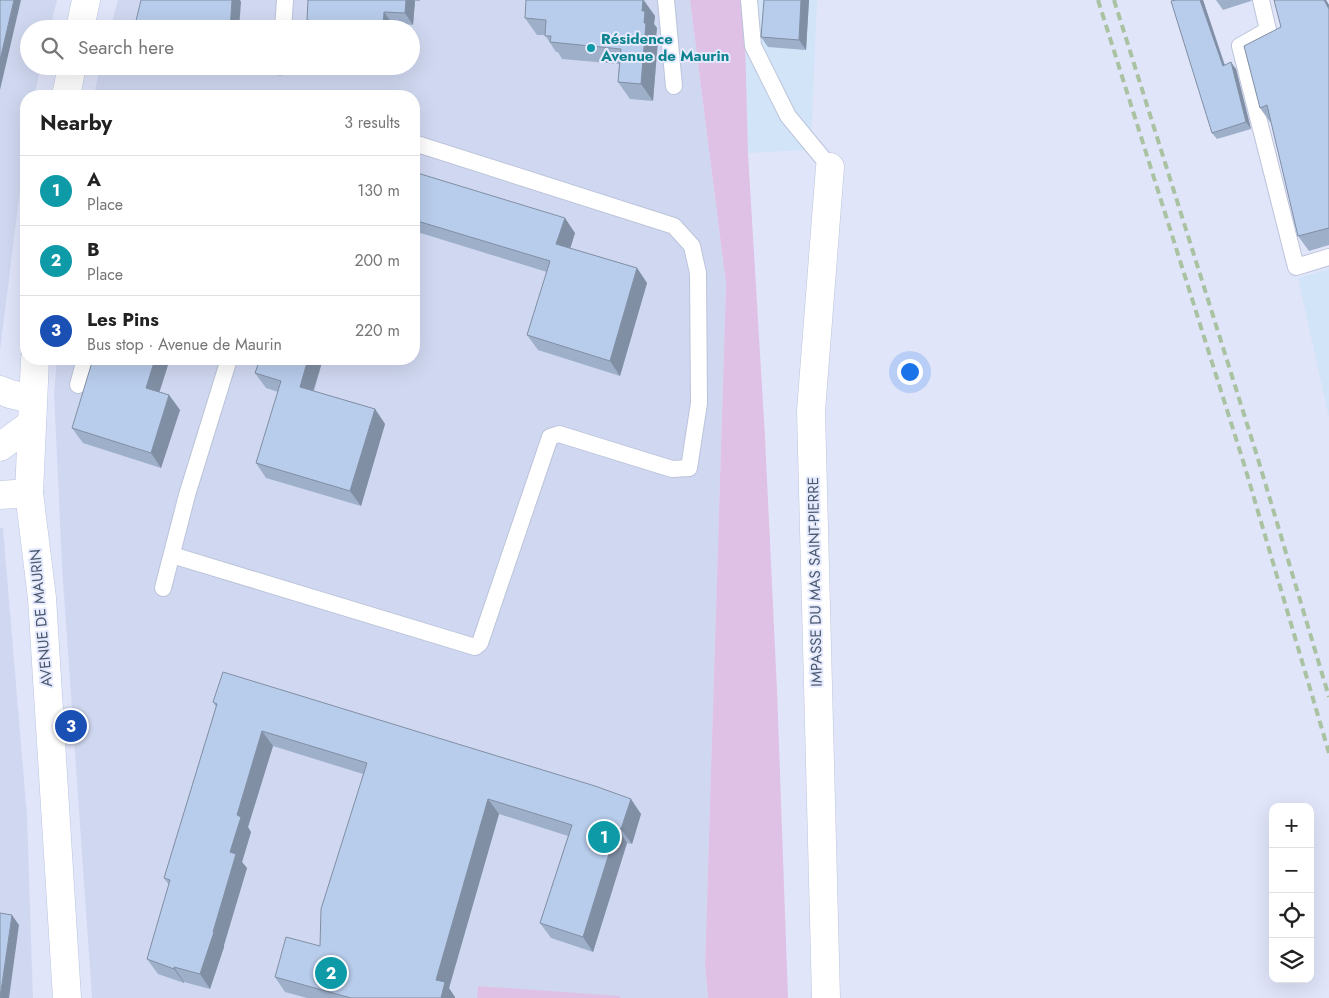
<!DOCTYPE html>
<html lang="en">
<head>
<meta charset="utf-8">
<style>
	:root { --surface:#fff; --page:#f2f2f2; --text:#222; --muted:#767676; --line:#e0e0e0; --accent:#7c3aed }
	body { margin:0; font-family:Jost,sans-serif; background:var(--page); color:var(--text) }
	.controls { position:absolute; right:15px; bottom:15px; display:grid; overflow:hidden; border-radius:10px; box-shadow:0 5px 20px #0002 }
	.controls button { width:45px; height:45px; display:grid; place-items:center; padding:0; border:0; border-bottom:1px solid var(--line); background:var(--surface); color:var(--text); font:25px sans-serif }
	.you { position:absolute; left:909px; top:371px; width:18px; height:18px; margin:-12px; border:4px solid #fff; border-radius:50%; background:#1a73e8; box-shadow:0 0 0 8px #1a73e833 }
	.badge { display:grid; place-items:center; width:32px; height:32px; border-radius:50%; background:var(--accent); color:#fff; font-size:16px; font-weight:700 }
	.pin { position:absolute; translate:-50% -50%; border:2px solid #fff; box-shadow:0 1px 5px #0006 }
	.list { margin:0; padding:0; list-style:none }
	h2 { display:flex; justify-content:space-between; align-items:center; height:65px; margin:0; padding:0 20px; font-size:21px }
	h2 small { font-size:16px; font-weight:400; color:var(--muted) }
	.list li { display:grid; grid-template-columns:32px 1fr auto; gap:15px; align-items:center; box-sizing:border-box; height:70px; padding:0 20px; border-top:1px solid var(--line) }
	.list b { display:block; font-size:19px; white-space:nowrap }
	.list p { margin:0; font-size:16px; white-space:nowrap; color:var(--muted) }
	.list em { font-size:16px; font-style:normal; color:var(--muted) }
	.icon { flex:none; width:28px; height:28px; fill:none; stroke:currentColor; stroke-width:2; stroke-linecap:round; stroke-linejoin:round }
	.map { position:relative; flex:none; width:1329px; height:998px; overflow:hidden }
	.search { position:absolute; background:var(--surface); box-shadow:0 5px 20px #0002; left:20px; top:20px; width:400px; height:55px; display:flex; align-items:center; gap:12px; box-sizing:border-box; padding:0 18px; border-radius:28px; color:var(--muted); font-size:19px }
	.panel { position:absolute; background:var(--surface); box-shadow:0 5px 20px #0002; left:20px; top:90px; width:400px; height:275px; border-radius:20px }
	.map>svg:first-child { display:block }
</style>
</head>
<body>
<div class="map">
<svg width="1329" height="998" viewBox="0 0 1329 998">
	<rect width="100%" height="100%" fill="#e1e5fa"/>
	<g fill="#d0d8f1">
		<path d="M 0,0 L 57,0 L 50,29 L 29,29 L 29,66 L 41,66 L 34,96 L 26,96 L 26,143 L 0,351 Z"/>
		<path d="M 118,0 L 690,0 L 726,284 L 705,965 L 708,998 L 92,998 L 62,566 L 54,393 L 57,359 L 414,359 L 414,96 L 94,96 L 100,66 L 411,66 L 411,29 L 110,29 Z"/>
		<path d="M 0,528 L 3,528 L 27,816 L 33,998 L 0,998 Z"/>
	</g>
	<g fill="#d2e4f7">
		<path d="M 744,0 L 817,0 L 811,150 L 748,153 Z"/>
		<path d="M 1329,269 L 1329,418 L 1298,278 Z"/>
	</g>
	<g fill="#dfc1e6">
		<path d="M 690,0 L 744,0 L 748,153 L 765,437 L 777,690 L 788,998 L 708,998 L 705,965 L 726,284 Z"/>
		<path d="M 478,986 L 620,996 L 620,998 L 477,998 Z"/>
	</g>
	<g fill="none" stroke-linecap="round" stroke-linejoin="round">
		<g stroke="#bbc4da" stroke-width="18">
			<g id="lane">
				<path d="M 666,0 L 674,86"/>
				<path d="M 749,0 L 753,46 L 788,116 L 830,167"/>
				<path d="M 1261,0 L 1268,30 L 1240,46 L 1296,267 L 1329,257"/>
				<path d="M 283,29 L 285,0"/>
				<path d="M 280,67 L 280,66"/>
				<path d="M 78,385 L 85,359"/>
				<path d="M 172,555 L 475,647 L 480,643 L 550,437 L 559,434 L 672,469 L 689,468 L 699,403 L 698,273 L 692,246 L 674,226 L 414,143"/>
				<path d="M 163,588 L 187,495 L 229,359"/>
			</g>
		</g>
		<g stroke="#bbc4da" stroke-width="29">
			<g id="street">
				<path d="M 0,390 L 10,394 L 32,399"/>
				<path d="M 0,447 L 31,424"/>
				<path d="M 0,495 L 29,493"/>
				<path d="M 826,998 L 811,411 L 830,167"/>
			</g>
		</g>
		<g stroke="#b9c5df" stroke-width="29">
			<g id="secondary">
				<path d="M 80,29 L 86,0"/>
				<path d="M 66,96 L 72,66"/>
				<path d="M 35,359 L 29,493 L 42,598 L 67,998"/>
			</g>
		</g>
		<use href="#lane" stroke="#fff" stroke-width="16"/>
		<use href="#street" stroke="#fff" stroke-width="28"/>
		<use href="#secondary" stroke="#fff" stroke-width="28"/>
		<g stroke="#a9c2a1" stroke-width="4" stroke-dasharray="8 5" stroke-linecap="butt">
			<path d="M 1098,0 L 1244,464 L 1329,753"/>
			<path d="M 1114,0 L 1258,459 L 1329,697"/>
		</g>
	</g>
	<g fill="#9eafca">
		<path d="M 308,0 L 420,0 L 420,1 L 415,1 L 413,25 L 392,23 L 392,29 L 313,29 L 307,20 Z"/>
		<path d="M 526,0 L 644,0 L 655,16 L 654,24 L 657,28 L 656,37 L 658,40 L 653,101 L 630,99 L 618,82 L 619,64 L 562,59 L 558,52 L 556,52 L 545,35 L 537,35 L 525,18 Z"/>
		<path d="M 764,0 L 814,0 L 809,0 L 806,50 L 768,47 L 761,37 Z"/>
		<path d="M 1203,0 L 1225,65 L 1236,69 L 1251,129 L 1217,139 L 1212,133 Z"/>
		<path d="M 1216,0 L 1252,0 L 1251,1 L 1223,10 Z"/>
		<path d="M 1274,0 L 1326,0 L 1329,5 L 1329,245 L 1309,251 L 1298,236 L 1271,122 L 1270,122 L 1260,108 L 1281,27 Z"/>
		<path d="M 414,172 L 575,233 L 570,248 L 637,268 L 647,283 L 620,376 L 538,350 L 527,335 L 547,272 L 414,231 Z"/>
		<path d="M 260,359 L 323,359 L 314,391 L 375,409 L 385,424 L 361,506 L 266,478 L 256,463 L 278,392 L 266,388 L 255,373 Z"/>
		<path d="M 160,392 L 169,395 L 180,410 L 161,468 L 83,443 L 72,428 Z"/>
		<path d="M 213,702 L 641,814 L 632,844 L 627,843 L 593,952 L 551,938 L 540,923 L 568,836 L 499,814 L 449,988 L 455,998 L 307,998 L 285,992 L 275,977 L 320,946 L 363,774 L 273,746 L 248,827 L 251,832 L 242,862 L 247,868 L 224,945 L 224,947 L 210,989 L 184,982 L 184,983 L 158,974 L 147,959 L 169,885 L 164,878 L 216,707 Z"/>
	</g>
	<g fill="#818fa4">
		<path d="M 14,0 L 21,0 L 0,90 L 0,60 Z"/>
		<path d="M 232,0 L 240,0 L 241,2 L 239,29 L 230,29 Z"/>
		<path d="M 406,0 L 414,0 L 415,1 L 413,25 L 405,13 Z"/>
		<path d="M 643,0 L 655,16 L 654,24 L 657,28 L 656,37 L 658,40 L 653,101 L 641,84 L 644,23 L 642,11 Z"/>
		<path d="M 801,0 L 809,0 L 806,50 L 799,40 Z"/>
		<path d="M 1200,0 L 1203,0 L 1227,73 L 1223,66 Z"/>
		<path d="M 1324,0 L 1326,0 L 1329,5 L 1329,9 Z"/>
		<path d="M 384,12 L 392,23 L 392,29 L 384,29 L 383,27 Z"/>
		<path d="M 1231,62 L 1236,69 L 1251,129 L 1246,122 Z"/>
		<path d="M 565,218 L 575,233 L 567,259 L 556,244 Z"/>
		<path d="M 637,268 L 647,283 L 620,376 L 610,361 Z"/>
		<path d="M 155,359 L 170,359 L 156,403 L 146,388 Z"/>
		<path d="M 308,359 L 323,359 L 310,401 L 300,387 Z"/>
		<path d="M 169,395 L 180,410 L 161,468 L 151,453 Z"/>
		<path d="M 375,409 L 385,424 L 361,506 L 350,491 Z"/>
		<path d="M 262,731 L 273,746 L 248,827 L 251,832 L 242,862 L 247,868 L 224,945 L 224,947 L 210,989 L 200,974 L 213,932 L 230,852 L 237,815 Z"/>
		<path d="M 488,799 L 499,814 L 449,988 L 455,997 L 455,998 L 441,998 L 436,980 Z"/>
		<path d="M 631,799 L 641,814 L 632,844 L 621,829 Z"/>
		<path d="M 617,828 L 627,843 L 593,952 L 583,937 Z"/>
		<path d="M 12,915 L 19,925 L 9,998 L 0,998 Z"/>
		<path d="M 174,967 L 184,982 L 184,983 L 174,969 Z"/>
	</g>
	<g fill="#b8cceb" stroke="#818fa4">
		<path d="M 0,0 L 14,0 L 0,60 Z"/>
		<path d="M 141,0 L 232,0 L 230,29 L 134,29 Z"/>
		<path d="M 308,0 L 406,0 L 405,13 L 384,12 L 383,27 L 377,27 L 377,29 L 333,29 L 333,24 L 307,20 Z"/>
		<path d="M 526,0 L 643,0 L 642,11 L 645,11 L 644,23 L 646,23 L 641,84 L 618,82 L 621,49 L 550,42 L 551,36 L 545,36 L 546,20 L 525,18 Z"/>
		<path d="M 764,0 L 801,0 L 799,40 L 761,37 Z"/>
		<path d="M 1176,0 L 1200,0 L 1223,66 L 1231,62 L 1246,122 L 1212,133 L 1171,1 Z"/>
		<path d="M 1274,0 L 1324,0 L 1329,9 L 1329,228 L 1298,236 L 1267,105 L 1260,108 L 1244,46 L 1281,27 Z"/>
		<path d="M 414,172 L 565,218 L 556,244 L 637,268 L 610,361 L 527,335 L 550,261 L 414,220 Z"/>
		<path d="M 93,359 L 155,359 L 146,388 L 169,395 L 151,453 L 72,428 Z"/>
		<path d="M 260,359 L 308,359 L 300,387 L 375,409 L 350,491 L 256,463 L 281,381 L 255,373 Z"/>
		<path d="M 223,672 L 595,786 L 631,799 L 621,829 L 617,828 L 583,937 L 540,923 L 572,825 L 488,799 L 436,980 L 445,982 L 441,998 L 351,998 L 275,977 L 286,937 L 320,946 L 321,909 L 367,763 L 262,731 L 237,815 L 241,817 L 230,852 L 236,854 L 213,932 L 214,932 L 200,974 L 174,967 L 174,969 L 147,959 L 170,880 L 164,878 L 217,704 L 213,702 Z"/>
		<path d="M 0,913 L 12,915 L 0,998 Z"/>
	</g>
	<circle fill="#0f9aa8" stroke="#e6eafe" stroke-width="2" cx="591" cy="48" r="5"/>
	<g text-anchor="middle" stroke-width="4" stroke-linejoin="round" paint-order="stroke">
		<g font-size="15" font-weight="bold" fill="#0d838f" stroke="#e6eafe" text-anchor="start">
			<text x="601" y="44">Résidence<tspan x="601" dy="17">Avenue de Maurin</tspan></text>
		</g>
		<g font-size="15" fill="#4a596f" stroke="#e6eafe">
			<text transform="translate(815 582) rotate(-91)" y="5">IMPASSE DU MAS SAINT-PIERRE</text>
			<text transform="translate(41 618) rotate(-95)" y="5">AVENUE DE MAURIN</text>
		</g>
	</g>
</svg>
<div class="controls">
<button>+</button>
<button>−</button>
<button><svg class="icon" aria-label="locate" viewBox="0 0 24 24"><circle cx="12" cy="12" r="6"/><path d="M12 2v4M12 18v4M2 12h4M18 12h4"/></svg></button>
<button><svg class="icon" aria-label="layers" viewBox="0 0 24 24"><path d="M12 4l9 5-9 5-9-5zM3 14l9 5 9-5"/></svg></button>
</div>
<div class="you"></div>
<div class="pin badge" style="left:604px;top:837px;background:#0f9aa8">1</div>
<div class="pin badge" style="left:331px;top:973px;background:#0f9aa8">2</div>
<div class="pin badge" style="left:71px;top:726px;background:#1a4fb4">3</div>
<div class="search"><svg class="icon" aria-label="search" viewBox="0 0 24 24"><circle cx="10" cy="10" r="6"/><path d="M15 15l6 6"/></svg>Search here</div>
<section class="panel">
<h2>Nearby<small>3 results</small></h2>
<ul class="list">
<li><span class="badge" style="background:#0f9aa8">1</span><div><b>A</b><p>Place</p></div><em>130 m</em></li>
<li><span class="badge" style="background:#0f9aa8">2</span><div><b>B</b><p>Place</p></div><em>200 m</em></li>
<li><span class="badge" style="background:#1a4fb4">3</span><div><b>Les Pins</b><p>Bus stop · Avenue de Maurin</p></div><em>220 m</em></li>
</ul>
</section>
</div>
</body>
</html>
